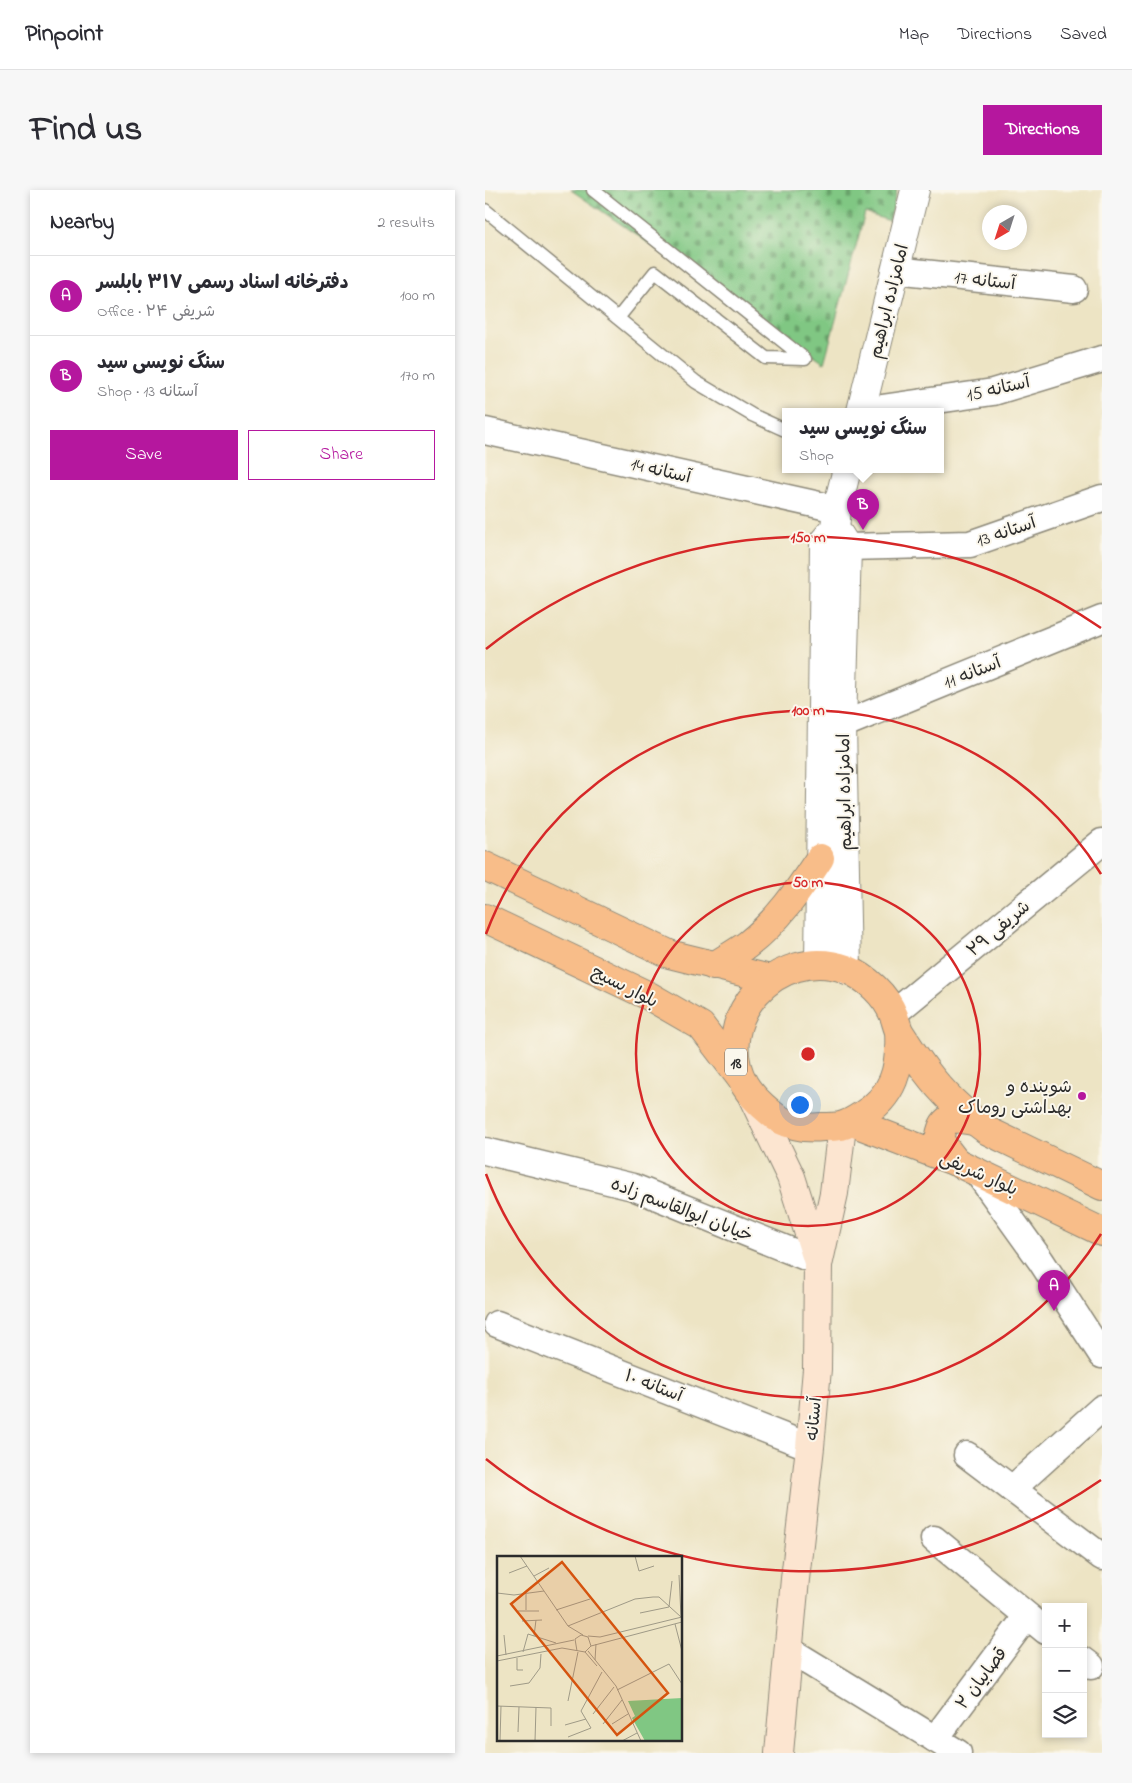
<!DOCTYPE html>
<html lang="en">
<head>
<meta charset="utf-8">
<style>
	:root { --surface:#fff; --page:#f7f7f7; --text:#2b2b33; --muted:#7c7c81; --line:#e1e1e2; --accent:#b5179e }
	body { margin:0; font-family:"Indie Flower","Playpen Sans Arabic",sans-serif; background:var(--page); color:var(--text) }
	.controls { position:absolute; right:15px; bottom:15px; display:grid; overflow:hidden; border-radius:0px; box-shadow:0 2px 8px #0003 }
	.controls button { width:45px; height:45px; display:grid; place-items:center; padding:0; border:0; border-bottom:1px solid var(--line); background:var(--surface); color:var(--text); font:25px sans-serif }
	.compass { position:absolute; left:497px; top:15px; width:45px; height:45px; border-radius:50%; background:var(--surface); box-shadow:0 2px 8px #0003; rotate:219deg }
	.you { position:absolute; left:314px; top:914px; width:18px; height:18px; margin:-12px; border:4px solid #fff; border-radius:50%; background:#1a73e8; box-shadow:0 0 0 8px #1a73e833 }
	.badge { display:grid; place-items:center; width:32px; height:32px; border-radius:50%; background:var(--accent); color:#fff; font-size:16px; font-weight:700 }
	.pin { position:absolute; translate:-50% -41px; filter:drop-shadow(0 1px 2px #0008) }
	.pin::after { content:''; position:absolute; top:26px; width:18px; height:15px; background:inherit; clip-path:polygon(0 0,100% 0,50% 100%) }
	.popup { position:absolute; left:297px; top:218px; width:162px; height:65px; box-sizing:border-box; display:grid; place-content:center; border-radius:0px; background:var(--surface); filter:drop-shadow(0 1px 4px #0005); font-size:16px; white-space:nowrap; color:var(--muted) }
	.popup b { font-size:19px; color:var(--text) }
	.popup::after { content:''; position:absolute; left:50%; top:100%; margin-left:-10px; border:10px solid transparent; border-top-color:var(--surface) }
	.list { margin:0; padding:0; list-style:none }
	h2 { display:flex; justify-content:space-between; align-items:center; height:65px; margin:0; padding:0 20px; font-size:21px }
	h2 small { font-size:16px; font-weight:400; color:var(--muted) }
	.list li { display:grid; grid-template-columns:32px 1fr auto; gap:15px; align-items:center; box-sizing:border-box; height:80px; padding:0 20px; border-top:1px solid var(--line) }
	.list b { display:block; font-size:19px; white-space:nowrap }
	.list p { margin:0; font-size:16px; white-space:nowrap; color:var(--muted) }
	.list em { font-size:16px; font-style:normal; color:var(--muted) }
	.actions { display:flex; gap:10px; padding:15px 20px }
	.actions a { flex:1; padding:11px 0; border:1px solid var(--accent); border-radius:0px; text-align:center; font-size:18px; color:var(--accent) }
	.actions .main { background:var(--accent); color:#fff }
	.icon { flex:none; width:28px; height:28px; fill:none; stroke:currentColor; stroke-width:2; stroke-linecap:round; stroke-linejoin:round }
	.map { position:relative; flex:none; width:617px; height:1563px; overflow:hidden; border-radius:0px }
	header { display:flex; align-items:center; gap:30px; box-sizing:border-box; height:70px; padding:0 25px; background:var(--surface); border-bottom:1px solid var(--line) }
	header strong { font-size:24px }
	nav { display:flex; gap:28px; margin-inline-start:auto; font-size:18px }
	.intro { display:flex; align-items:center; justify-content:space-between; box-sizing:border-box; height:120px; padding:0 30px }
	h1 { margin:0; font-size:35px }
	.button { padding:12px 22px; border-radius:0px; background:var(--accent); color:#fff; font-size:18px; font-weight:700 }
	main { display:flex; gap:30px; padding:0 30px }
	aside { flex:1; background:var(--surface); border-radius:0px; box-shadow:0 2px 8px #0003 }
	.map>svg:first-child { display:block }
</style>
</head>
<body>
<header>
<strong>Pinpoint</strong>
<nav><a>Map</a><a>Directions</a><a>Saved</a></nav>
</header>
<div class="intro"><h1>Find us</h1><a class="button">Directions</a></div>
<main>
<aside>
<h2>Nearby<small>2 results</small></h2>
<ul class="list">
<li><span class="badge">A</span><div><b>دفترخانه اسناد رسمی ۳۱۷ بابلسر</b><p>Office · شریفی ۲۴</p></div><em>100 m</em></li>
<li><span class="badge">B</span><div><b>سنگ نویسی سید</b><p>Shop · آستانه 13</p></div><em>170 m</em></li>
</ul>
<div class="actions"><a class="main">Save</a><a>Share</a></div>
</aside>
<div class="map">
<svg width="617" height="1563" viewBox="0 0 617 1563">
	<defs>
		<pattern id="cemetery-stones" width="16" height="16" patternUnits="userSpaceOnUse" patternTransform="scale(1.25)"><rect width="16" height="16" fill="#80c783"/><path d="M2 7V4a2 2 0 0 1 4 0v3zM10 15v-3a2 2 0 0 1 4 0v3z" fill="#69a26b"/></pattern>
	</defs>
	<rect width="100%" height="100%" fill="#fbf7ec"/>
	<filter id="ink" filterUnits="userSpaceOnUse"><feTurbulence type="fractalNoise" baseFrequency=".02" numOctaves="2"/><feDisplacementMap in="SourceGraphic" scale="10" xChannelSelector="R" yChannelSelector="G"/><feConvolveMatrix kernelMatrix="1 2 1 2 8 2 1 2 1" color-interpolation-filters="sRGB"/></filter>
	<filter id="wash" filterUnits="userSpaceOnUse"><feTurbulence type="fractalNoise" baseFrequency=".0096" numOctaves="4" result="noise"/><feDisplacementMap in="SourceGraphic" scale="20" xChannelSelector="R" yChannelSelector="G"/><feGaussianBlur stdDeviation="1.12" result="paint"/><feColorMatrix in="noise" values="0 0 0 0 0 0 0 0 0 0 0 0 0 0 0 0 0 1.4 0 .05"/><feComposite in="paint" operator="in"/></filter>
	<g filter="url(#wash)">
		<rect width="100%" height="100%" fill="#ede4c4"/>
		<path fill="url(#cemetery-stones)" stroke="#567957" d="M 86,0 L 412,0 L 405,31 L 380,23 L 339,173 Z"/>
	</g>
	<g filter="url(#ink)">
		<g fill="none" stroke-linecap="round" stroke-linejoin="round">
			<g stroke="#8c8878" stroke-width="15">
				<g id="service">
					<path d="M 108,0 L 320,169 L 281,168 L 170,82 L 133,128"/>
					<path d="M 0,20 L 211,192 L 267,225 L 300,240"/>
				</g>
			</g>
			<g stroke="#8c8878" stroke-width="29">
				<g id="minor">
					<path d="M 410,80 L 589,99"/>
					<path d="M 376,221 L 508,202 L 617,169"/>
					<path d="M 0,241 L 352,319"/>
					<path d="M 362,357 L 485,354 L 617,308"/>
					<path d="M 357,535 L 617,429"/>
					<path d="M 408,824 L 617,652"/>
					<path d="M 0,961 L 148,997 L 333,1072"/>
					<path d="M 492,982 L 556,1071 L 617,1165"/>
					<path d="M 12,1134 L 325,1257"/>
					<path d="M 482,1265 L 617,1367"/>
					<path d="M 527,1299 L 617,1218"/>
					<path d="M 449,1349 L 561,1441"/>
					<path d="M 304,1460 L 473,1563"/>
					<path d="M 598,1470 L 606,1476"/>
					<path d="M 450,1549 L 542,1426"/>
				</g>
			</g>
			<g stroke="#8c8878" stroke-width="30">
				<g id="tertiary">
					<path d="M 376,221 L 430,0"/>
					<path d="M 350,338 L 362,357 L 357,535 L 362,780"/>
					<path d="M 334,774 L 339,351 L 350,338 L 352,319 L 362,279"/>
				</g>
			</g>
			<g stroke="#8c8878" stroke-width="30">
				<g id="secondary">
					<path d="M 267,906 L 306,987 L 333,1072 L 332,1179 L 325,1257 L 310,1389 L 294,1563"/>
					<path d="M 334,1071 L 349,1003 L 357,936"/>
				</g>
			</g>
			<g stroke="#8c8878" stroke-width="30">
				<g id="primary">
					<path d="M 0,676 L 184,764 L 285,789"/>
					<path d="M 0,728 L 164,806 L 216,836 L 255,887"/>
					<path d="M 229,776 C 240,769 252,762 262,755 C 293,731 314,700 335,668"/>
					<path d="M 414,842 C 416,878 409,906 376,926 C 370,930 363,934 356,936 C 350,937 343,937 337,937 C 321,939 299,935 287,924 C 276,915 266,906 259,894 C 224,829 293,754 361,779 C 381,787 401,805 409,826 C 411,831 412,838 415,843 C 423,856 432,869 441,881 C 458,904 480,924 503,941 L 617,996"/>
					<path d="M 367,932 L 471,972 L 617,1042"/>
					<path d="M 471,972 L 454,950 C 459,923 466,928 490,931"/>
				</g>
			</g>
			<use href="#service" stroke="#fff" stroke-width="12"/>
			<use href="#minor" stroke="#fff" stroke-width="26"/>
			<use href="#tertiary" stroke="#fff" stroke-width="28"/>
			<use href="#secondary" stroke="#fce5d0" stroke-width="28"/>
			<use href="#primary" stroke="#f8bd89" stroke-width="28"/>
		</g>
	</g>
	<g fill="none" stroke="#d62828" stroke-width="2.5">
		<circle cx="323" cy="864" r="172"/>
		<path d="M616 1044A344 344 0 0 1 1 984M1 744A344 344 0 0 1 616 684"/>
		<path d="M616 1290A517 517 0 0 1 1 1269M1 459A517 517 0 0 1 616 438"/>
	</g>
	<circle fill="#b5179e" stroke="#fbf7ec" stroke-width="2" cx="597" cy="906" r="5"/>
	<g text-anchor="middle" stroke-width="4" stroke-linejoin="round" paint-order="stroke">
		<rect fill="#fbf7ec" stroke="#696865" stroke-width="1" x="240" y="858.5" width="22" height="27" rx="4"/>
		<g font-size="16" font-weight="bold" fill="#2b2b2b">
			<text x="251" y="878">18</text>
		</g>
		<g font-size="18" fill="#2b2b2b" stroke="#fbf7ec">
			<text transform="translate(500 90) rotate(6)" y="6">آستانه 17</text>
			<text transform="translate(403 111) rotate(-76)" y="6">امامزاده ابراهیم</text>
			<text transform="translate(513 198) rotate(-13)" y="6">آستانه 15</text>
			<text transform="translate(176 280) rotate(13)" y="6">آستانه 14</text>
			<text transform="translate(521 341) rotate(-19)" y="6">آستانه 13</text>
			<text transform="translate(487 482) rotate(-22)" y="6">آستانه 11</text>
			<text transform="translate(359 602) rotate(-91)" y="6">امامزاده ابراهیم</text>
			<text transform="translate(513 738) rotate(-40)" y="6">شریفی ۲۹</text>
			<text transform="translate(140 796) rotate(27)" y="6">بلوار بسیج</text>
			<text transform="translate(494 983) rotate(24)" y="6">بلوار شریفی</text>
			<text transform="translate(197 1019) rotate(21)" y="6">خیابان ابوالقاسم زاده</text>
			<text transform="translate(169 1195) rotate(21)" y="6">آستانه ۱۰</text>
			<text transform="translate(328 1229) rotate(-85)" y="6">آستانه</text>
			<text transform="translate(496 1488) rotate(-53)" y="6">قصابیان ۲</text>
		</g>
		<g font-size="18" fill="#2b2b2b" stroke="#fbf7ec" text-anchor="end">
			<text x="587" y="902">شوینده و<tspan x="587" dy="21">بهداشتی روماک</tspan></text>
		</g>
	</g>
	<g transform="translate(12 1366)">
		<rect width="185" height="185" fill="#ede4c4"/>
		<path d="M 185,142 L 185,185 L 148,185 L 135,162 L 138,160 L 131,145 Z" fill="#80c783"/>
		<path fill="none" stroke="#9f9a87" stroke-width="1" d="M 23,0 L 71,70 L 86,79M 138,0 L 142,15 L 157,10M 12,17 L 30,10M 37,20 L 52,12M 0,37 L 17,39 L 47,35M 29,38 L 29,54M 172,51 L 175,25M 59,54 L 93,43M 21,55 L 42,55M 143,57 L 172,51M 25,65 L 45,64M 178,68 L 185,95M 71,70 L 138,43 L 156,41 L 162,41 L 184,61 L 182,19M 7,79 L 9,99M 37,80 L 39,64M 91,80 L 103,81 L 185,61M 94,90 L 185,66M 91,95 L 119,130 L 144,185M 26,96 L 31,78 L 59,87M 88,96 L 100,110M 0,100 L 77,84M 20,102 L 20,114 L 26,114M 98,104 L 99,88M 0,105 L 65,92 L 88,96 L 94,90 L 91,81 L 84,79 L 78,83 L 80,95M 13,130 L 32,127 L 43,112 L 44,98M 120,134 L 172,108 L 185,128M 71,145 L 81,96M 0,150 L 54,152 L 54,170M 96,158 L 117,131M 106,168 L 125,144M 115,168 L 131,158M 68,169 L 89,163M 21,176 L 22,151M 71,181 L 94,172 L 84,155 L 105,116M 3,185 L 4,150M 38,185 L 39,151M 125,185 L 140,177"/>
		<path fill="#d5540f" fill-opacity="0.15" stroke="#d5540f" stroke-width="2.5" d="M 65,6 L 171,137 L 120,179 L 14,48 Z"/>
		<rect width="185" height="185" fill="none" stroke="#2b2b2b" stroke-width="2.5"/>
	</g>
	<circle cx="323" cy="864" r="8" fill="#d62828" stroke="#fbf7ec" stroke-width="2.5"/>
	<g font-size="15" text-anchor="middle" font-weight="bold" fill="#d62828" stroke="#fbf7ec" stroke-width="4" stroke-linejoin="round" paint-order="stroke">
		<text x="323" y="352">150 m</text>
		<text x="323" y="525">100 m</text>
		<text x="323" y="697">50 m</text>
	</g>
</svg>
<div class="controls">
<button>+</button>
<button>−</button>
<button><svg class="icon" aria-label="layers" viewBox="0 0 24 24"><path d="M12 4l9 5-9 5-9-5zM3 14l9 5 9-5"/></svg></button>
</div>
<svg class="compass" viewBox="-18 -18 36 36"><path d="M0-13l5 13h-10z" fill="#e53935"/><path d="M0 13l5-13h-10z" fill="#7c7c81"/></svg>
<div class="you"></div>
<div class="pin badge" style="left:569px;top:1121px">A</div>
<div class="pin badge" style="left:378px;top:340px">B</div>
<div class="popup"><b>سنگ نویسی سید</b>Shop</div>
</div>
</main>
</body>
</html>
